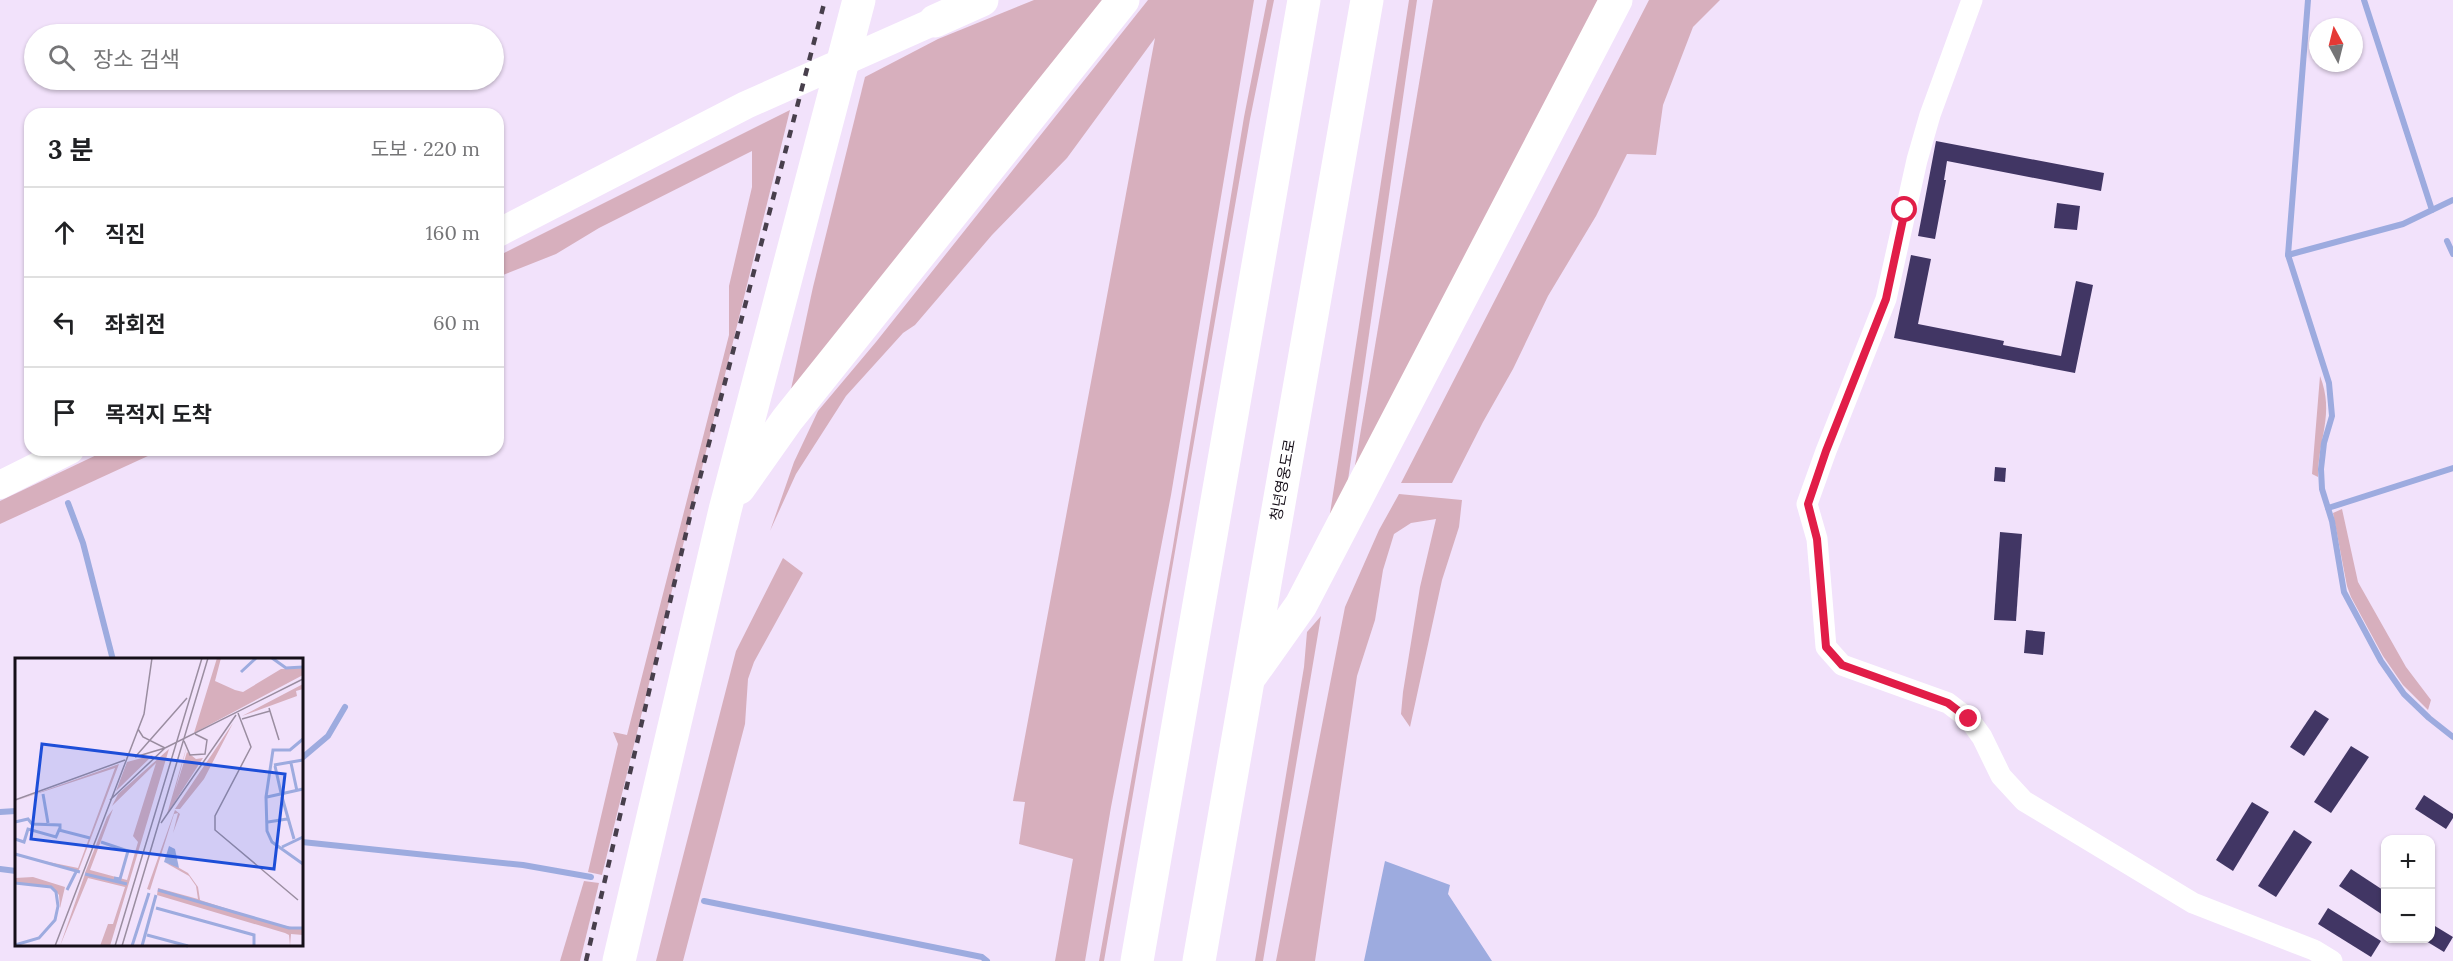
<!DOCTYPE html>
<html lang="ko">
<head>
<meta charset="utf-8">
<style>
	:root { --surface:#fff; --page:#f6f6f6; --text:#202124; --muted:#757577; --line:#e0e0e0 }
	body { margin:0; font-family:Lora,"Noto Sans KR",serif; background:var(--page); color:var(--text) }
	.controls { position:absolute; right:18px; bottom:18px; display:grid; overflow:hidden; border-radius:12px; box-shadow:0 2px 4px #0004 }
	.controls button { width:54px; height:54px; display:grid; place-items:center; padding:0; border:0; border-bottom:2px solid var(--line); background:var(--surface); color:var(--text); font:30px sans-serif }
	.compass { position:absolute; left:2309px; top:18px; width:54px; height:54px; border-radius:50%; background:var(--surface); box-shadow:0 2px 4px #0004; rotate:353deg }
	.stop { position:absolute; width:18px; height:18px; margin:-14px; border:4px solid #e11d48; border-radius:50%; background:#fff }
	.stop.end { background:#e11d48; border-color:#fff; box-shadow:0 2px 6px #0008 }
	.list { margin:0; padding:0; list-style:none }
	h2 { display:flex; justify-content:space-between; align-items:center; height:78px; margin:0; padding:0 24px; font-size:26px }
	h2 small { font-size:20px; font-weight:400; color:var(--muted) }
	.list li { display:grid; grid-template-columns:39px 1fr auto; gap:18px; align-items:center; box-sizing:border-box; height:90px; padding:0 24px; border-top:2px solid var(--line) }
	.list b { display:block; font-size:22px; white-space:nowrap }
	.list em { font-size:20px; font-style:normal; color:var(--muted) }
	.icon { flex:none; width:33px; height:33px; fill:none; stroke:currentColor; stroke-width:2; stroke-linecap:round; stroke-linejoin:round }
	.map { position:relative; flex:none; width:2453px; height:961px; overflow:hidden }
	.search { position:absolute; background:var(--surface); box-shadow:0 2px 4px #0004; left:24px; top:24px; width:480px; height:66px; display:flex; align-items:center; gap:15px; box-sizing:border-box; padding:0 21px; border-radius:33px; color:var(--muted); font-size:22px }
	.panel { position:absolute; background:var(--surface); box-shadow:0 2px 4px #0004; left:24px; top:108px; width:480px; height:348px; border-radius:18px }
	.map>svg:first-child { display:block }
</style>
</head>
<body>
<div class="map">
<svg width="2453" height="961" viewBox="0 0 2453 961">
	<rect width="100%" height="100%" fill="#f2e2fb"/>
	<g fill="#d7afbd">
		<path d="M 1034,0 L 1112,0 L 791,389 L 813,287 L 865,77 L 938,39 Z"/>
		<path d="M 1148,0 L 1254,0 L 1171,495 L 1111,807 L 1085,961 L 1055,961 L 1073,859 L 1019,844 L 1025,802 L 1013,801 L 1155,38 L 1067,158 L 992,235 L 915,325 L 903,333 L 846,396 L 796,474 L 770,531 L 794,462 L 818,411 L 876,342 Z"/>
		<path d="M 1267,0 L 1274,0 L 1250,119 L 1104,961 L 1099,961 L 1173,546 L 1244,117 Z"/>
		<path d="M 1409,0 L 1417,0 L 1340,536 L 1325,546 Z"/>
		<path d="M 1433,0 L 1606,0 L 1350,495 Z"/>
		<path d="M 1649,0 L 1720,0 L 1693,27 L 1663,105 L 1656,155 L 1627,154 L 1596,216 L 1548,296 L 1513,369 L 1483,422 L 1452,483 L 1401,483 Z"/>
		<path d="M 790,110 L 602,875 L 588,872 L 618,744 L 613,732 L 627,735 L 729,335 L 729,286 L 752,187 L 752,151 L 599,228 L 556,254 L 498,277 L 498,256 Z"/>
		<path d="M 2320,376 C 2335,414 2318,439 2318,477 L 2312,474 Z"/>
		<path d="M 107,450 L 161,450 L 0,524 L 0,501 Z"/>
		<path d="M 1399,494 L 1462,500 L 1459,527 L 1442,580 L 1410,727 L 1401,714 L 1403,692 L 1420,587 L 1436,519 L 1411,523 L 1394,534 L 1383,570 L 1375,620 L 1357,676 L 1315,961 L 1276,961 L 1345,607 L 1379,530 Z"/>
		<path d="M 2342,509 L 2358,582 L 2406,667 L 2431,700 L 2428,710 L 2403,685 L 2383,656 L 2351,597 L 2347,586 L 2333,513 Z"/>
		<path d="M 783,558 L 803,573 L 754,662 L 748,679 L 745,724 L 683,961 L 656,961 L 736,651 Z"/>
		<path d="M 1321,616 L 1263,961 L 1255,961 L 1304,667 L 1307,632 Z"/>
		<path d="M 584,881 L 599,883 L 580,961 L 560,961 Z"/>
	</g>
	<path fill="#9dabdf" d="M 1385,861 L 1450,885 L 1448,894 L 1492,961 L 1364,961 Z"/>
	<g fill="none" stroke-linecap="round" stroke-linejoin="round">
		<g stroke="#9dabdf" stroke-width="6">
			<path d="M 2308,0 L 2288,255 L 2329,383 L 2332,416 L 2324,443 L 2321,469 L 2322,489 L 2332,521 L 2344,592 L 2381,661 L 2404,694 L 2429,718 L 2453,737"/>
			<path d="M 2364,0 L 2432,210"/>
			<path d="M 2447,241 L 2453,254"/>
			<path d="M 2288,255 L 2403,224 L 2453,200"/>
			<path d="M 68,503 L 83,543 L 113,660"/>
			<path d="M 2328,508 L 2453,468"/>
			<path d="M 302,758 L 328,736 L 345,707"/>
			<path d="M 0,812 L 16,811"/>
			<path d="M 302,842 L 523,865 L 591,877"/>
			<path d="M 0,869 L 16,871"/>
			<path d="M 704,901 L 982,957 L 987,961"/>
		</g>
	</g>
	<g fill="#413664">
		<path d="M 1936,141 L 2104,173 L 2101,191 L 1947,161 L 1944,180 L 1946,180 L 1935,239 L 1918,236 Z"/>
		<path d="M 2057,203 L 2080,206 L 2077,230 L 2054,228 Z"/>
		<path d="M 1911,255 L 1931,259 L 1918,324 L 2004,341 L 2003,345 L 2061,356 L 2076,281 L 2093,285 L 2075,373 L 1894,338 Z"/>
		<path d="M 1995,467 L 2006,468 L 2005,482 L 1994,481 Z"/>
		<path d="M 2000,532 L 2022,534 L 2016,621 L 1994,620 Z"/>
		<path d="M 2026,630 L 2045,632 L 2043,655 L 2024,653 Z"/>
		<path d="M 2315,710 L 2329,719 L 2304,756 L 2290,747 Z"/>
		<path d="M 2351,746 L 2369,757 L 2331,813 L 2314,802 Z"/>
		<path d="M 2424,795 L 2453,814 L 2453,818 L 2446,829 L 2415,809 Z"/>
		<path d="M 2252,802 L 2269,812 L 2233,871 L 2216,860 Z"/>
		<path d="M 2294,830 L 2312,842 L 2276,897 L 2258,886 Z"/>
		<path d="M 2351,869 L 2386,892 L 2386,917 L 2339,886 Z"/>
		<path d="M 2328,908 L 2381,941 L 2371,957 L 2318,924 Z"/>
		<path d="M 2430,923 L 2453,937 L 2444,952 L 2421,938 L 2430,938 Z"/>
	</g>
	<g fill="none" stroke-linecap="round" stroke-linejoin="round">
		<path stroke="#fff" stroke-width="21" d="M 1972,0 L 1930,115 L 1917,160 L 1886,299 L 1826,451 L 1807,504 L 1817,539 L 1826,647 L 1842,665 L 1948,703 L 1969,719 L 1982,737 L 2001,776 L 2024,801 L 2193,903 L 2314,950 L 2332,961"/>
		<g stroke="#fff" stroke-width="28">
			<path d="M 498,233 L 746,105 L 935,21"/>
			<path d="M 0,485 L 70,450"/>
		</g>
		<g stroke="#fff" stroke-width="33">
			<path d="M 739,488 L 787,420 L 1123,0"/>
			<path d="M 619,961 L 725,510 L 859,0"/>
		</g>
		<g stroke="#fff" stroke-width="33">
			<path d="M 935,21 L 982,0"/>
			<path d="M 1252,674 L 1301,605 L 1616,0"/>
			<path d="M 1137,961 L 1304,0"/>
			<path d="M 1199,961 L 1367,0"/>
		</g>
		<path stroke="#483f4c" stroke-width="4.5" stroke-dasharray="8 8" stroke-linecap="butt" d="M 586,961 L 691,512 L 825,0"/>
	</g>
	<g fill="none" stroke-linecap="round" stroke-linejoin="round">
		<path stroke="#e11d48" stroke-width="8" d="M 1905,210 L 1886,299 L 1826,451 L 1808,504 L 1817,539 L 1826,647 L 1842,665 L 1948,703 L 1969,719"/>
	</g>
	<g text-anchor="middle" stroke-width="6" stroke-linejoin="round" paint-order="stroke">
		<g font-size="15" fill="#150e18" stroke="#fff">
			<text transform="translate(1283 480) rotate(-80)" y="5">청년영웅도로</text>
		</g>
	</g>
	<g transform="translate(15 658)">
		<rect width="288" height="288" fill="#f2e2fb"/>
		<path d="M 202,0 L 206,0 L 200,23 L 220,32 L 228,34 L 266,11 L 288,10 L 288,17 L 179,75 ZM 288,26 L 288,31 L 281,33 L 282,38 L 227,58 ZM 218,65 L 189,121 L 165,151 L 160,151 ZM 173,84 L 160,133 L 172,94 L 181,101 L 188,100 L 152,156 ZM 154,91 L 95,288 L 85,288 L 93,266 L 98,266 L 110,229 L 73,220 L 45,288 L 70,216 L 113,227 L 70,215 L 92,159 L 98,151 L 75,212 L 112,222 L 123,184 L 118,178 L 141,105 L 97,148 L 103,136 ZM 138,97 L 101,133 L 112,104 ZM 104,106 L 63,214 L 0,197 L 63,210 L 100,110 L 0,143 ZM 160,152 L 165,156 L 158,175 L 163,155 L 159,156 L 135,232 L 132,231 ZM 151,205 L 159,207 L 173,215 L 183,229 L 185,242 L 260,266 L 288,271 L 288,277 L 276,276 L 275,288 L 274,277 L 270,275 L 142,237 L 143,230 L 183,241 L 181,228 L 174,218 ZM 18,219 L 50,229 L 45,250 L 44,237 L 36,228 L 0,225 L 0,220 Z" fill="#d7afbd"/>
		<path d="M 154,188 L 160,191 L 164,210 L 149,204 Z" fill="#9dabdf"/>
		<path fill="none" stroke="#9dabdf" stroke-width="3" d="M 257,0 L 271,10 L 288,9M 226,14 L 241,0M 288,81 L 275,92 L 258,92 L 251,139 L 252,173 L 257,184 L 288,206M 276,105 L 282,133M 259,107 L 288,102M 260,108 L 266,135M 28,136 L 33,165M 252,139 L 288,131M 267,139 L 279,181M 0,164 L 13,161 L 17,166 L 45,167 L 45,172M 253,164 L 272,161M 0,181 L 9,184 L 13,171 L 41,179 L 44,172 L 75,180M 86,184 L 113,193 L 105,221 L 99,220M 267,189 L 288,179M 0,196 L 65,214M 70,216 L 112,226M 0,225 L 36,229 L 41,234 L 43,248 L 40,262 L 24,280 L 0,287M 52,232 L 61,214M 143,232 L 274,270 L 288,270M 141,250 L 239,277 L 239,288M 132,277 L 173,288M 117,288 L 134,235M 127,288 L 141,237"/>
		<path fill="none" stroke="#9a8da0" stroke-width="1.5" d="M 254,50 L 264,82M 223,55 L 236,89 L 200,158 L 200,172 L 283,242M 227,61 L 255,53M 169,83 L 175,97 L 190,96 L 192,82 L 180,76M 121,98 L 172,40M 120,99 L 150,90 L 288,21M 0,142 L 110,102M 95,142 L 150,90 L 128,79 L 123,71M 146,165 L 221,57M 40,288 L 129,56 L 137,0M 100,288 L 187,0M 107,288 L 193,0"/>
		<path fill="#1d4ed8" fill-opacity="0.15" stroke="#1d4ed8" stroke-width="3" d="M 27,86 L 270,116 L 259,211 L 16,181 Z"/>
		<rect width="288" height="288" fill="none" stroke="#150e18" stroke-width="3"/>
	</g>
</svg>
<div class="controls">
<button>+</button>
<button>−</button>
</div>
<svg class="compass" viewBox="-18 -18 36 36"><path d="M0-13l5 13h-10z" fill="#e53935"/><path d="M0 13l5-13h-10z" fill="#757577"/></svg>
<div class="stop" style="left:1905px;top:210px"></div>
<div class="stop end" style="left:1969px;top:719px"></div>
<div class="search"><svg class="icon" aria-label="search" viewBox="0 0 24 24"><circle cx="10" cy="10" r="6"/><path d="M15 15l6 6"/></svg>장소 검색</div>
<section class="panel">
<h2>3 분<small>도보 · 220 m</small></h2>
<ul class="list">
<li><svg class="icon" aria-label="ahead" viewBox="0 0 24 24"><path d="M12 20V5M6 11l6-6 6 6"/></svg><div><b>직진</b></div><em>160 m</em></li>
<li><svg class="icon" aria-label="left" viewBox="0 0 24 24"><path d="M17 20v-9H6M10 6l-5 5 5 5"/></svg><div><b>좌회전</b></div><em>60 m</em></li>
<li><svg class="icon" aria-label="arrive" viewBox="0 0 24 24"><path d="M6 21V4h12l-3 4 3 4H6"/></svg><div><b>목적지 도착</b></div></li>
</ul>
</section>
</div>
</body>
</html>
